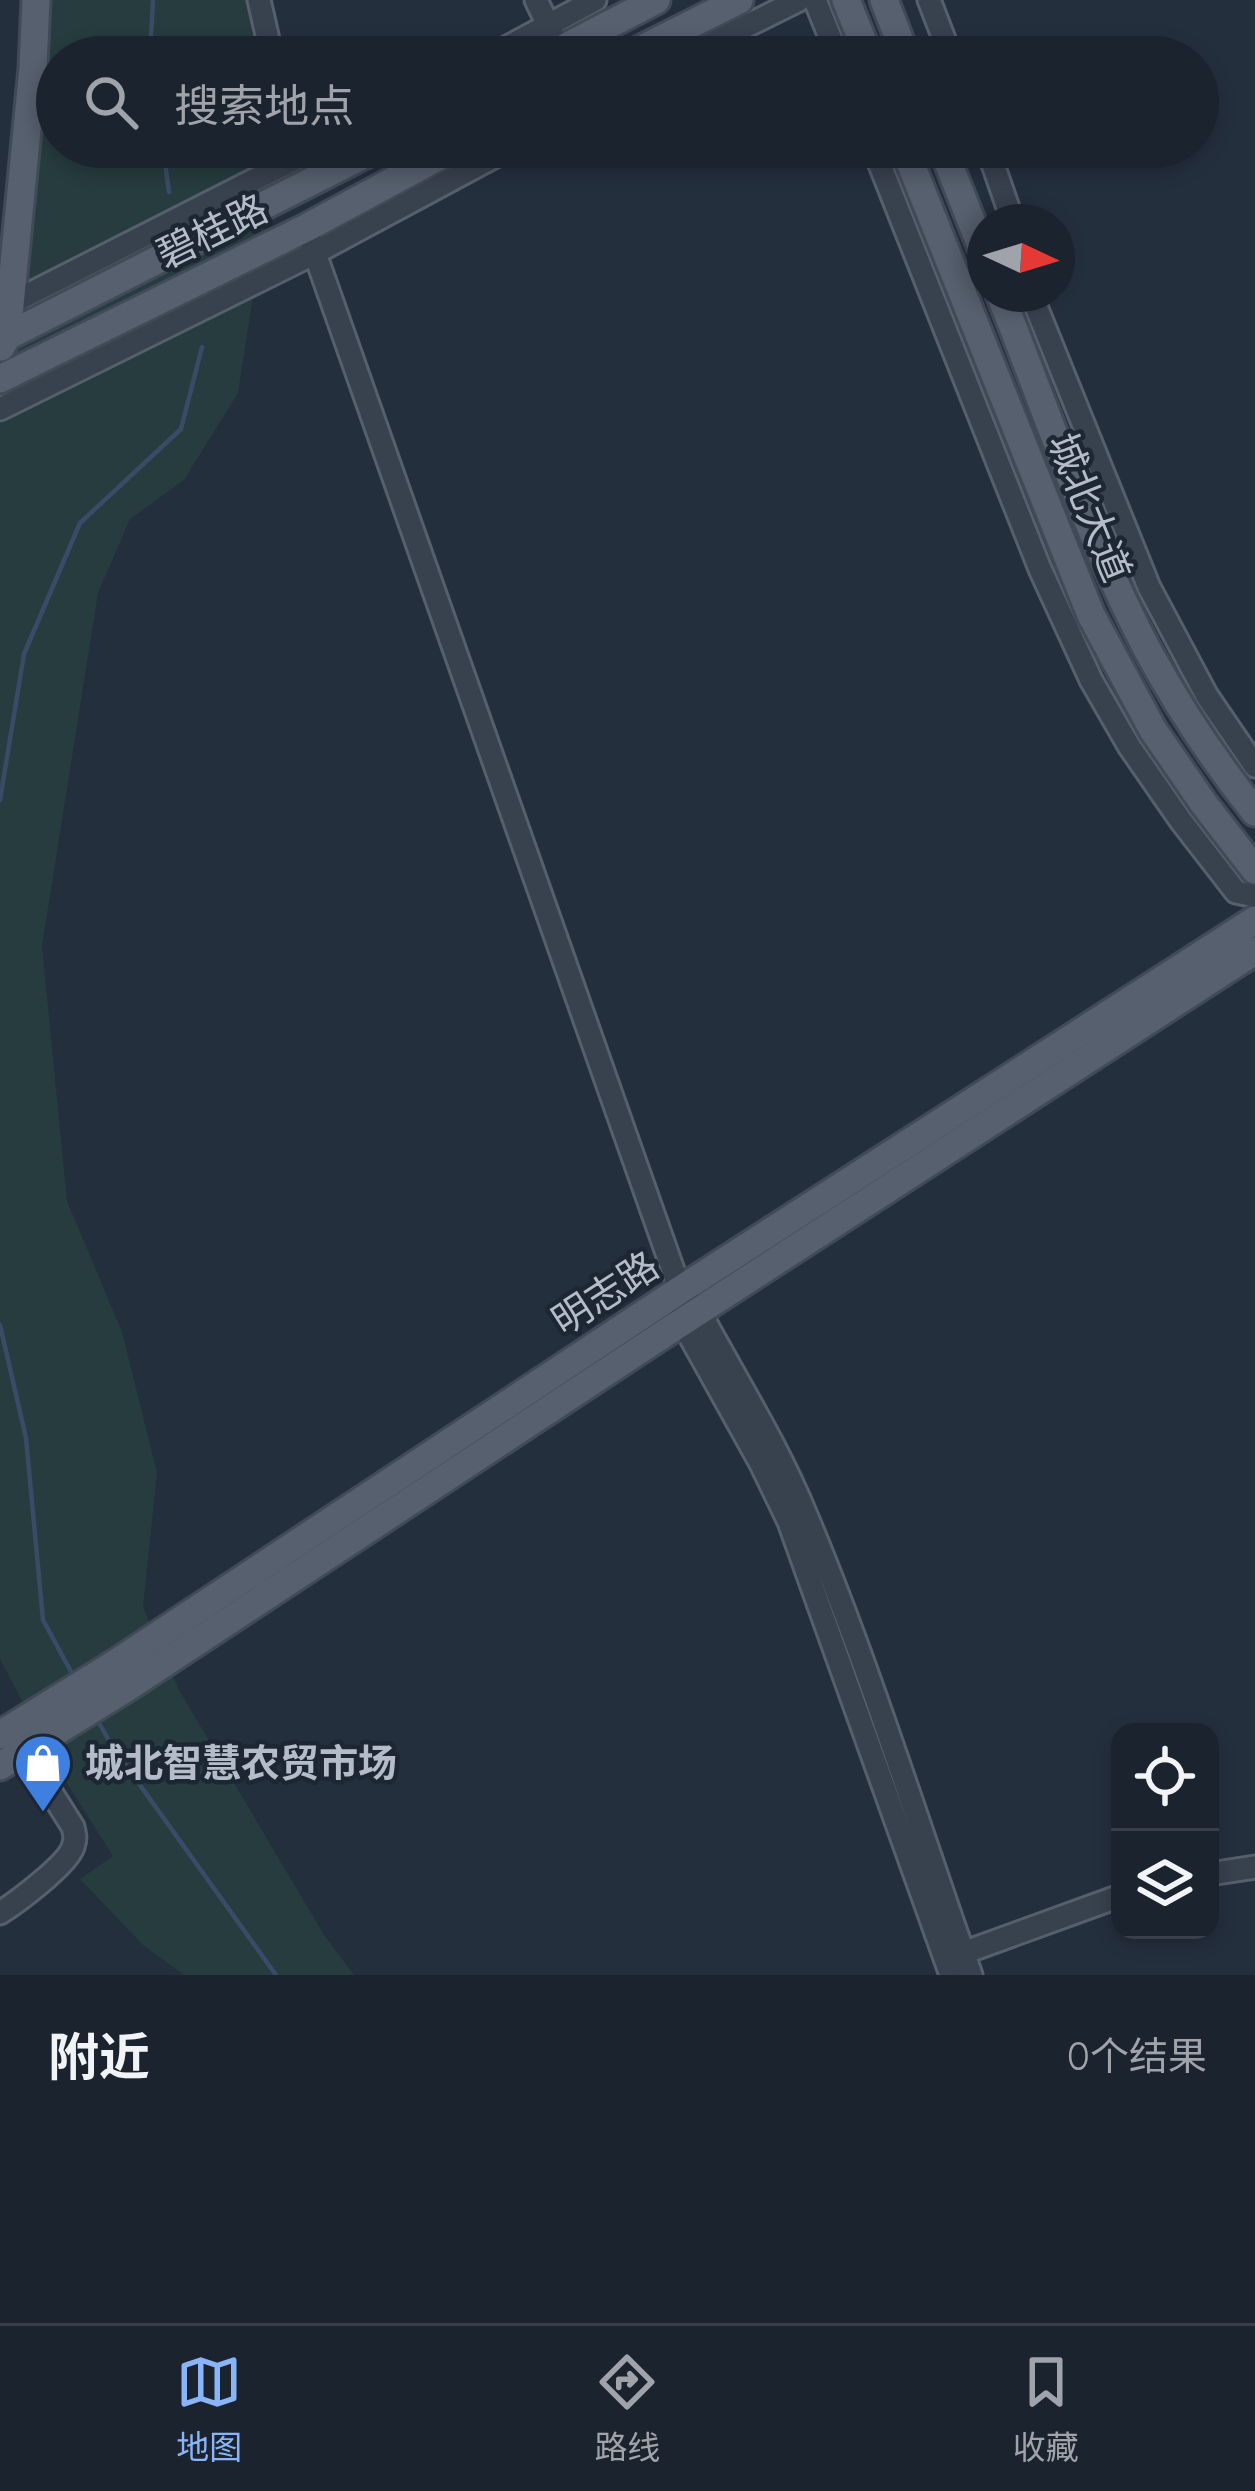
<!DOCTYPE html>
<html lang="zh">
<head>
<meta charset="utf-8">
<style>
	:root { --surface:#1b232e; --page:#282f3a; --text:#f1f3f6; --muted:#a0a4aa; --line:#39404a; --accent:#8ab4f8 }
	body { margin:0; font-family:Quicksand,"Noto Sans SC",sans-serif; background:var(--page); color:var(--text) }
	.controls { position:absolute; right:36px; bottom:36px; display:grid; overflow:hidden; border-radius:24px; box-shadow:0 6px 18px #0003 }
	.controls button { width:108px; height:108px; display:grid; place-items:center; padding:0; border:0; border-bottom:3px solid var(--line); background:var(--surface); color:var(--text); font:60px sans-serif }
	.compass { position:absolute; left:967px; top:204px; width:108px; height:108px; border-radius:50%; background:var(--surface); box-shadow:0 6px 18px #0003; rotate:94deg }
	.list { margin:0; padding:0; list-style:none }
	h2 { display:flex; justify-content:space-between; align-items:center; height:156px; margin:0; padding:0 48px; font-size:51px }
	h2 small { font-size:39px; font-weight:400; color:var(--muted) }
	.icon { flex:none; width:66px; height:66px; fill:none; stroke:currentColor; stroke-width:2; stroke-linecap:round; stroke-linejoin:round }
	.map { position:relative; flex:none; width:1255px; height:1975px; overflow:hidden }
	.search { position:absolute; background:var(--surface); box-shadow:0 6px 18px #0003; left:36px; right:36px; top:36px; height:132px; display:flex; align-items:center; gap:30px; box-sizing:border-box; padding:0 42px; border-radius:66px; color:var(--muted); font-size:45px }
	.sheet { height:348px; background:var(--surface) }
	nav { display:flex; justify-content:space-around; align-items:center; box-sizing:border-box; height:168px; border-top:3px solid var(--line); background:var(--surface); font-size:33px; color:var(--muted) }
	nav a { display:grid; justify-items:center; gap:6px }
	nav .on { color:var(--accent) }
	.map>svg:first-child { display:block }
</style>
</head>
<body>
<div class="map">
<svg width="1255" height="1975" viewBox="0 0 1255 1975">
	<rect width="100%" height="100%" fill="#242f3e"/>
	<path fill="#263c3f" d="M 46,0 L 247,0 L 260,57 L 57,57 L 57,147 L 276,147 L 238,393 L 184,480 L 130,519 L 98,593 L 42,946 L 67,1201 L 122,1332 L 157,1473 L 143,1607 L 179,1690 L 324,1935 L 354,1975 L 184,1975 L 143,1945 L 80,1879 L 113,1856 L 53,1761 L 0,1659 L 0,362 L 26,236 Z"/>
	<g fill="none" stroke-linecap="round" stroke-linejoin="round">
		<g stroke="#394c67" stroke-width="4.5">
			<path d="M 150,57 L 153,0"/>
			<path d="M 163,147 L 169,192"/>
			<path d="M 0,800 L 24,654 L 80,523 L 181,429 L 202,347"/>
			<path d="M 0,1325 L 26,1438 L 43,1620 L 75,1679"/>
			<path d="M 98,1721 L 112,1746 L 276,1975"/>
		</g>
		<g stroke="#565f6c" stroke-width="27">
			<g id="minor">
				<path d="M 259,0 L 272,57"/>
				<path d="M 536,0 L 554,37"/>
				<path d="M 815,0 L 838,57"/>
				<path d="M 929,0 L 951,57"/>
				<path d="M 489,57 L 595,0"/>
				<path d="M 684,57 L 799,0"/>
				<path d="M 873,147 L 1040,569 L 1091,680 L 1129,746 L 1181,821 L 1236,892 L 1255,896"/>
				<path d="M 987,147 L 1013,222"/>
				<path d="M 306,228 L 680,1290 L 682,1322 L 761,1464 L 789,1522 L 951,1975"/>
				<path d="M 1031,294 L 1149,587 L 1207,696 L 1255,766"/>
				<path d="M 0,309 L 319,147"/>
				<path d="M 0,409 L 315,253 L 512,147"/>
				<path d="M 689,1300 L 699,1311 C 735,1378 777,1444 806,1515 C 869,1665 917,1822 971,1975"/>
				<path d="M 1210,1874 L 1255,1867"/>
				<path d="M 0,1913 C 17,1902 67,1865 73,1847 C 76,1838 75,1836 73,1827 L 25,1751"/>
				<path d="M 952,1957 L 1120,1896"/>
			</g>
		</g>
		<g stroke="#414a57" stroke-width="33">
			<g id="major">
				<path d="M 846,0 L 869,57"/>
				<path d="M 884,0 L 906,57"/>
				<path d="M 547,57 L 656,0"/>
				<path d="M 626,57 L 739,0"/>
				<path d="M 904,147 L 1091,615 L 1153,730 L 1204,804 L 1255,870"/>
				<path d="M 942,147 L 985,256"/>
				<path d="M 1000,294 C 1047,412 1089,539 1148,651 C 1179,708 1215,762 1255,812"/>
				<path d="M 0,340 L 379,147"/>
				<path d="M 1,347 L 7,336 L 33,68 L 36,0"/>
				<path d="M 0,379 L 306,228 L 456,147"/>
				<path d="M 0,1735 L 113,1665 L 680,1290 L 1255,920"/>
				<path d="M 0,1766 L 128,1687 L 682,1322 L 1255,951"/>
			</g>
		</g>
		<use href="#minor" stroke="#38414e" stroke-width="21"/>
		<use href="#major" stroke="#56606e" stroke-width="27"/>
	</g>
	<defs>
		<g id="shop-pin" transform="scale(3)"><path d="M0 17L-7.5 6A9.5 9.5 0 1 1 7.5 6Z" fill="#3f7fe0" stroke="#1d2633"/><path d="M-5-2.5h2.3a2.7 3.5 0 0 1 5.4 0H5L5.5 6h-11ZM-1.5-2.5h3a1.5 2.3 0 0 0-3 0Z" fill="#fff"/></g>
	</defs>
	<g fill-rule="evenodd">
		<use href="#shop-pin" x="43" y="1763"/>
	</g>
	<g text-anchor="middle" stroke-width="9" stroke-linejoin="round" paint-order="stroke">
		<g font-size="39" fill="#b4bcc9" stroke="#1d2633">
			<text transform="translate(212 231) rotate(-26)" y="14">碧桂路</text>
			<text transform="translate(1090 507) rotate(68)" y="14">城北大道</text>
			<text transform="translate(605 1293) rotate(-33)" y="14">明志路</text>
		</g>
		<g font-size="39" font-weight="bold" fill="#b4bcc9" stroke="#1d2633" text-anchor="start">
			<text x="85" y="1777">城北智慧农贸市场</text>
		</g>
	</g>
</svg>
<div class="controls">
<button><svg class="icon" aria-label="locate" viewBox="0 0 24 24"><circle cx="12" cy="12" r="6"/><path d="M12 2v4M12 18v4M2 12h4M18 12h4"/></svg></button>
<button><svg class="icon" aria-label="layers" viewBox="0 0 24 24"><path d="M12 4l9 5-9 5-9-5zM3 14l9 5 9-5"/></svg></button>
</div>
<svg class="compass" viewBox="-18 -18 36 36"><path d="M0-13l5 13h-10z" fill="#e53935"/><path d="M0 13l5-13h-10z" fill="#a0a4aa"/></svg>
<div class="search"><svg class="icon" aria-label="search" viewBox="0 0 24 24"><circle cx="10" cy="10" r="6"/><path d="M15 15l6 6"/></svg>搜索地点</div>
</div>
<section class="sheet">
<h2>附近<small>0个结果</small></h2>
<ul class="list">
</ul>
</section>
<nav>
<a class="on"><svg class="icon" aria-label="map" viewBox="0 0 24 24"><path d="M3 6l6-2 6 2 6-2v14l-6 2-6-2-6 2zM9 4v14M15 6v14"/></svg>地图</a>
<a><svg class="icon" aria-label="directions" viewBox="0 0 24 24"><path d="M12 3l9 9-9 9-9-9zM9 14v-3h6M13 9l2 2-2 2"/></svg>路线</a>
<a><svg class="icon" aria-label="saved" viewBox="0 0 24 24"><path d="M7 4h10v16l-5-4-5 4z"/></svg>收藏</a>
</nav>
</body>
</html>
